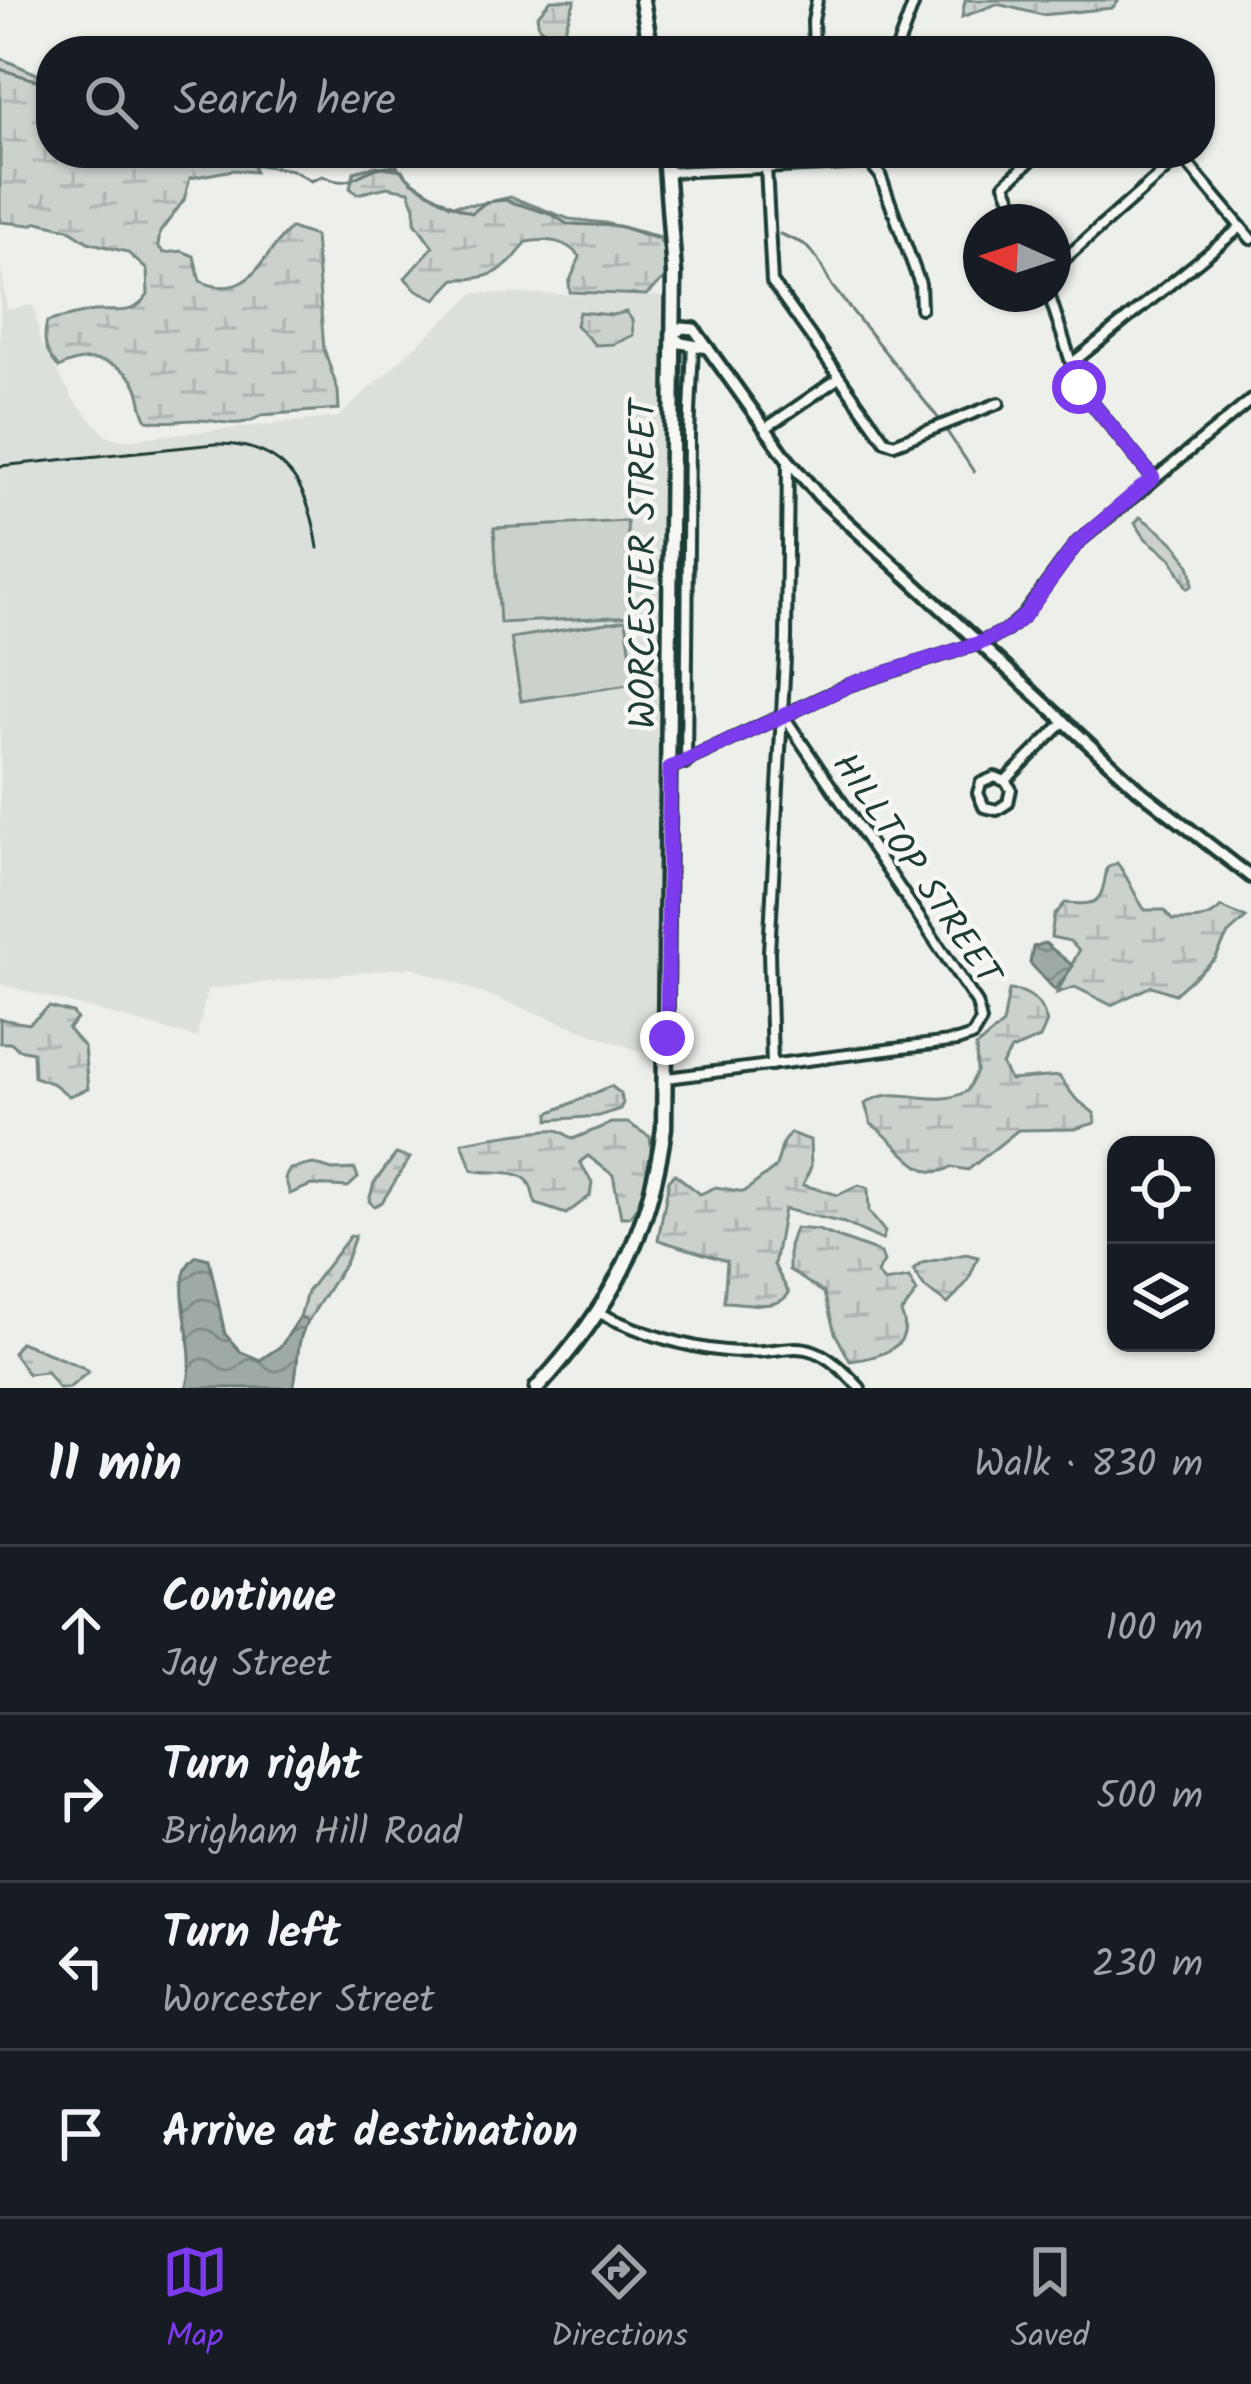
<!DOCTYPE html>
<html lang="en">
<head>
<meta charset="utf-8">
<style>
	:root { --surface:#171b24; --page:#242831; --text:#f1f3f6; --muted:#9ea1a6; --line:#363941; --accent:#7c3aed }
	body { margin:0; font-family:Kalam,sans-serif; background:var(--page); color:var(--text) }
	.controls { position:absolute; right:36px; bottom:36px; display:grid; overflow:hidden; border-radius:24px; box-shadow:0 3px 9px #0004 }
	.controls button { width:108px; height:108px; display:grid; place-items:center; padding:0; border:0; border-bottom:3px solid var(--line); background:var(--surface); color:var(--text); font:60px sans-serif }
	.compass { position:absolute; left:963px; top:204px; width:108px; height:108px; border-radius:50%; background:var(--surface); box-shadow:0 3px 9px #0004; rotate:273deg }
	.stop { position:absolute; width:36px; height:36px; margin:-27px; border:9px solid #7c3aed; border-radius:50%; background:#fff }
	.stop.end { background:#7c3aed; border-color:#fff; box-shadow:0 3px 12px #0008 }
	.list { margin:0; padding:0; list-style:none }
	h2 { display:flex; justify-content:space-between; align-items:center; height:156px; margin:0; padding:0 48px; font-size:51px }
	h2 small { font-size:39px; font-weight:400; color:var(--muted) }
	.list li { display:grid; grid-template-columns:78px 1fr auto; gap:36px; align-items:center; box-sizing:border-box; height:168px; padding:0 48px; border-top:3px solid var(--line) }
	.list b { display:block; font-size:45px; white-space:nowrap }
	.list p { margin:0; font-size:39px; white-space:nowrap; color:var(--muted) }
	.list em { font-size:39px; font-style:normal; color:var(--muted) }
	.icon { flex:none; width:66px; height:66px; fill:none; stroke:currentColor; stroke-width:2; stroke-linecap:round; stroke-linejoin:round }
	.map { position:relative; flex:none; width:1251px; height:1388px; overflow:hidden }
	.search { position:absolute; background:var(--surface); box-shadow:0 3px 9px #0004; left:36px; right:36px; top:36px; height:132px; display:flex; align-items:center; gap:30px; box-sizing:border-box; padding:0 42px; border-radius:48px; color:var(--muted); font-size:45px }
	.sheet { height:828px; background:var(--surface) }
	nav { display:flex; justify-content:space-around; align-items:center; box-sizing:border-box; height:168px; border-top:3px solid var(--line); background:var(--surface); font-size:33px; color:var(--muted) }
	nav a { display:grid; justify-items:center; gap:6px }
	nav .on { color:var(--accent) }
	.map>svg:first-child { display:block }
</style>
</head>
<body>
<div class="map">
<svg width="1251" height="1388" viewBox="0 0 1251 1388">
	<defs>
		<pattern id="wetland-marsh" width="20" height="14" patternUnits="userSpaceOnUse" patternTransform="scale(3)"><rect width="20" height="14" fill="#cbd2cc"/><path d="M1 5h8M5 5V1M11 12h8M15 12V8" fill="none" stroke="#aeb5b0"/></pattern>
		<pattern id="water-waves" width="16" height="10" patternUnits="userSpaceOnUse" patternTransform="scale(3)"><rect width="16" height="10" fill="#9faaa4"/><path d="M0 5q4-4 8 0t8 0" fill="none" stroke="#818c86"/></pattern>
	</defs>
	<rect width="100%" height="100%" fill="#edefea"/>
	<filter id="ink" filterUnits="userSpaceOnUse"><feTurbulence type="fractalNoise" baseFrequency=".00833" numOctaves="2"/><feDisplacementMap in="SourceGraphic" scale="24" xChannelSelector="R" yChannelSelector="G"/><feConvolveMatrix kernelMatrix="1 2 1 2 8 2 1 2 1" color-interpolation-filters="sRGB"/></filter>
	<g filter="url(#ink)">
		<path fill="#dce0db" d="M 0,261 L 7,310 L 30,305 L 35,308 L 40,342 L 76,403 L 106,435 L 122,440 L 338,417 L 474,293 L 665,296 L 658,1058 L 411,967 L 207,989 L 197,1038 L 0,984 Z"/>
		<g fill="#cbd2cc" stroke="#758880" stroke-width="3">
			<path d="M 627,521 L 632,616 L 500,623 L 494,528 Z"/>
			<path d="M 626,620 L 635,684 L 521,701 L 511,638 Z"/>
		</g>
		<g fill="url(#wetland-marsh)" stroke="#758880" stroke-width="3">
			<path d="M 551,0 L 575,0 L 564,31 L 546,33 L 539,27 L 537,16 Z"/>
			<path d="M 965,0 L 1118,0 L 1118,2 L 1112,8 L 1042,15 L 997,4 L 962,17 Z"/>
			<path d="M 0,58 L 51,80 L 51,153 L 148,153 C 161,158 228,153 249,153 L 255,172 L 233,170 L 190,178 L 184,200 L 160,232 L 158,246 L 164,253 L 182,251 L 194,256 L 200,281 C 252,304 262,253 291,228 L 315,236 L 324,349 L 338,391 L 339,409 L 262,415 C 236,431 221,419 196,420 C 177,420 166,424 147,420 C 139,407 142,393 134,382 C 117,358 83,354 59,368 C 46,353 42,342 47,322 C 56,319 87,312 95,311 C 118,309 133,317 148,295 L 147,270 L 127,252 L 88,242 L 68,229 L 38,222 L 31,225 L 0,222 Z"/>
			<path d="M 376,166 L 402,170 L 411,181 L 450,205 L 479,204 L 511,197 L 569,219 L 605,223 L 657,236 L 665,249 L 666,277 L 646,295 L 570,292 L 569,283 L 580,257 C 565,239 548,239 526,242 C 507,272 489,280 455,279 L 436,299 L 415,289 L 405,278 L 433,247 L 415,222 L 415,207 L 409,191 L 387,187 L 357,194 L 350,188 L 354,172 Z"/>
			<path d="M 579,312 L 612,315 L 626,312 L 632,320 L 633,335 L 614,344 L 595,345 L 576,325 Z"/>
			<path d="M 1140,517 C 1163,532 1195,555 1192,586 L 1187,588 L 1171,558 L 1146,539 L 1135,523 Z"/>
			<path d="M 1117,863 C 1128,876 1136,899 1145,910 L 1164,910 L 1172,920 C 1193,920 1207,922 1221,907 L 1246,918 L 1228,934 L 1215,959 L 1175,994 L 1152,986 L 1111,1005 L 1075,987 L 1057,993 L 1079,951 L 1070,941 L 1051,937 L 1054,916 L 1065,903 C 1100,906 1101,902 1107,868 Z"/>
			<path d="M 1009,990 C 1030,990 1041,1002 1047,1022 L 1040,1038 L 1011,1050 L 1002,1065 L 1010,1080 L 1059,1076 L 1075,1098 L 1094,1113 L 1095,1123 L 1075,1129 L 1018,1130 L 968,1170 L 951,1167 C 920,1187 896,1138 871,1124 L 865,1104 C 896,1081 932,1111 967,1091 L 977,1072 L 976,1047 L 1003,1024 Z"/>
			<path d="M 49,1007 L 73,1013 L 77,1019 L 68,1029 L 84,1047 L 88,1089 L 69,1096 L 54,1084 L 34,1077 L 33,1052 L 18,1049 L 12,1043 L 0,1043 L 0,1019 L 29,1024 Z"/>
			<path d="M 611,1086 L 620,1093 L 623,1103 L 620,1109 L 599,1116 L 549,1120 L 549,1113 Z"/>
			<path d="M 611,1123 L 628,1123 L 650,1137 C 654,1162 646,1198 629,1217 L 621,1217 L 613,1175 L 588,1156 L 580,1162 L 592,1182 L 590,1196 L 566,1214 L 536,1204 C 533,1198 533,1191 530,1185 C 523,1167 488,1175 472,1170 L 462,1143 C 467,1140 549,1128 556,1130 C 563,1131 566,1135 573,1139 Z"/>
			<path d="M 790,1133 L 810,1140 L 811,1167 L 803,1185 L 838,1195 L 859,1185 L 868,1188 L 869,1212 L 885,1232 L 882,1240 L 844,1223 L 784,1209 L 774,1265 L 789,1293 C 778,1312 745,1302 724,1302 L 727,1261 L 658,1240 L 669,1180 L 675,1174 L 700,1194 L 716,1187 L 744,1192 L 776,1167 L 783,1142 Z"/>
			<path d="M 396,1154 L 410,1158 L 382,1202 L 374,1206 L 369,1201 L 374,1183 Z"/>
			<path d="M 313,1164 L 332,1170 L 355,1169 L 358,1178 L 348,1187 L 311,1185 L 290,1194 L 285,1178 L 290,1169 Z"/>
			<path d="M 795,1228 L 818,1230 L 881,1253 L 884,1262 L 877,1273 L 884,1282 L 909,1278 L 917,1292 L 901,1313 C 917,1348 876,1358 850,1361 L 835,1333 L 824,1293 L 789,1270 L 789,1246 Z"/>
			<path d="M 350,1236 L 355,1236 L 346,1261 L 308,1321 L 300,1317 L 307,1292 Z"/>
			<path d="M 966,1254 L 978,1257 L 968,1281 L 948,1304 L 925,1288 L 913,1270 L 922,1263 Z"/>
			<path d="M 20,1342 L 82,1367 L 88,1372 L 69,1388 L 58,1388 L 47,1372 L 28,1374 L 13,1353 Z"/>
		</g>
		<g fill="url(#water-waves)" stroke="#6c7e77" stroke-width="3">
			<path d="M 1045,943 L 1073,966 L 1055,990 L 1030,963 L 1033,947 Z"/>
			<path d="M 197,1256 L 209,1259 L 225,1334 L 241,1352 L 260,1360 L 281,1346 L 300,1317 L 308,1321 C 294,1344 300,1364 293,1388 L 186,1388 C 202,1347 163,1276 197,1256 Z"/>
		</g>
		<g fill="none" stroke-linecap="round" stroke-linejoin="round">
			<g stroke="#6c7e77" stroke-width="3">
				<path d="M 0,69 L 51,85"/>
				<path d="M 176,153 L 292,170 L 311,181 L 323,176 C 355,193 362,163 397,166 C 408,182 452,207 472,213 L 486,202 L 505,200 L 553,215 L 567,224 L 619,226 L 655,238 L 663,236"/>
				<path d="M 780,234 L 804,244 L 817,258 L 832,286 L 939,419"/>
				<path d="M 946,430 L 974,472"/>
			</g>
			<g stroke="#1f3d34" stroke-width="16">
				<g id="minor">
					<path d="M 814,51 L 813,21 L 817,0"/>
					<path d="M 896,51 L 915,0"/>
					<path d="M 766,167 L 772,282 L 885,441 L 894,444 L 999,403"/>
					<path d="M 668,172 L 870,163 L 880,175 L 920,284 L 921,308"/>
					<path d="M 1029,222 L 1012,201 L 1005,184 L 1039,153"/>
					<path d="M 1053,269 L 1181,156 L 1251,239"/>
					<path d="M 1049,294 L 1079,387 L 1153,478"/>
					<path d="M 1071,364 L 1241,227"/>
					<path d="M 766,428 L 839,378"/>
					<path d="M 686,763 L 689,436 L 693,345"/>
					<path d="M 670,768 L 849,685 L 980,643 L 1007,630 L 1023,616 L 1077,543 L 1251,400"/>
					<path d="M 1005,781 L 1011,789 L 1008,803 L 997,810 L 984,807 L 978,793 L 981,783 L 995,777 L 1005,781 L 1065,721"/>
					<path d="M 772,1065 L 769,952 L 786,640 L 788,461"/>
					<path d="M 667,1078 L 957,1041 L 972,1036 L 981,1021 L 977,1003 L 783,715"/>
					<path d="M 599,1313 C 637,1331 683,1347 725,1351 C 795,1358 802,1324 860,1388"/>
				</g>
			</g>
			<g stroke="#1f3d34" stroke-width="18">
				<g id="tertiary">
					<path d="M 673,336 L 682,328 L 694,329 L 788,460 L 819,496 L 1139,790 L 1251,877"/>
					<path d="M 674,337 L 681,343 L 708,348"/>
				</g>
			</g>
			<g stroke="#1f3d34" stroke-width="21">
				<g id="primary">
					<path d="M 642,0 L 651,51"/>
					<path d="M 537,1388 C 611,1308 649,1237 664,1128 L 674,273 L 665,153"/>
				</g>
			</g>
			<use href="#minor" stroke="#f6f6f2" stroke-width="8"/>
			<use href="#tertiary" stroke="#f6f6f2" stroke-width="9"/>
			<use href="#primary" stroke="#f6f6f2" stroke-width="12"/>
			<path stroke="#1f3d34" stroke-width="3" d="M 0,466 L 215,444 C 285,443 309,485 318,548"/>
		</g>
	</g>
	<g fill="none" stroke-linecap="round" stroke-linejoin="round" filter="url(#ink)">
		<path stroke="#7c3aed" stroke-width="15" d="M 667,1038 L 670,768 L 854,683 L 980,643 L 1007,630 L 1024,616 L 1077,543 L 1153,478 L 1079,387"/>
	</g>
	<g text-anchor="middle" stroke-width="9" stroke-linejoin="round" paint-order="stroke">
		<g font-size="36" fill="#1f3d34" stroke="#f6f6f2">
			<text transform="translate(642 564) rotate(-90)" y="13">WORCESTER STREET</text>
			<text transform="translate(918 868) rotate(56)" y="13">HILLTOP STREET</text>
		</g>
	</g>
</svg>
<div class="controls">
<button><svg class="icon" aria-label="locate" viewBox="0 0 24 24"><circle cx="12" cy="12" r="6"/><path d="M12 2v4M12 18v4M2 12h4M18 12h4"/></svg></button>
<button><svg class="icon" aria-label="layers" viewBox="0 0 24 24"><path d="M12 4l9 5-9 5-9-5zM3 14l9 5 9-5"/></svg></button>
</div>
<svg class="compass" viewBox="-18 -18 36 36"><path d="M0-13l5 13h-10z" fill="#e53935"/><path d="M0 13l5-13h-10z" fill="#9ea1a6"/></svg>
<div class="stop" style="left:1079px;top:387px"></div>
<div class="stop end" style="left:667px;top:1038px"></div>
<div class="search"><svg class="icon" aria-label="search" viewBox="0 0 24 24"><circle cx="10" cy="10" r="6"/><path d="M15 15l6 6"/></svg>Search here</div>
</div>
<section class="sheet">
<h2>11 min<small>Walk · 830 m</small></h2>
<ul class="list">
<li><svg class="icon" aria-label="ahead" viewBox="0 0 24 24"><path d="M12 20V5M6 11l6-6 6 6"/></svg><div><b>Continue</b><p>Jay Street</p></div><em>100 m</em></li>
<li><svg class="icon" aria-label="right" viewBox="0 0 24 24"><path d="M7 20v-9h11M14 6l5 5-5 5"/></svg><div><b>Turn right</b><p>Brigham Hill Road</p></div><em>500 m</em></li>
<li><svg class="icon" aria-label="left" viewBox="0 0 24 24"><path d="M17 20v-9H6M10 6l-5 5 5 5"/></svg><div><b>Turn left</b><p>Worcester Street</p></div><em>230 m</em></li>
<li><svg class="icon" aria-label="arrive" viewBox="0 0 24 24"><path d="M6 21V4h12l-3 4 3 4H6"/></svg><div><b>Arrive at destination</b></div></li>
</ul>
</section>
<nav>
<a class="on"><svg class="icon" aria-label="map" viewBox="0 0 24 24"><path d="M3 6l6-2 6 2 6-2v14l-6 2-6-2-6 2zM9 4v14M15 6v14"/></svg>Map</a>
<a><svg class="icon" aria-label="directions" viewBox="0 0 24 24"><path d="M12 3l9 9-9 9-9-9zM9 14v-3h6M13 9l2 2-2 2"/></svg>Directions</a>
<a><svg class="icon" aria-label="saved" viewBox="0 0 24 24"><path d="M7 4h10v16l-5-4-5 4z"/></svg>Saved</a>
</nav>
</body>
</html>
